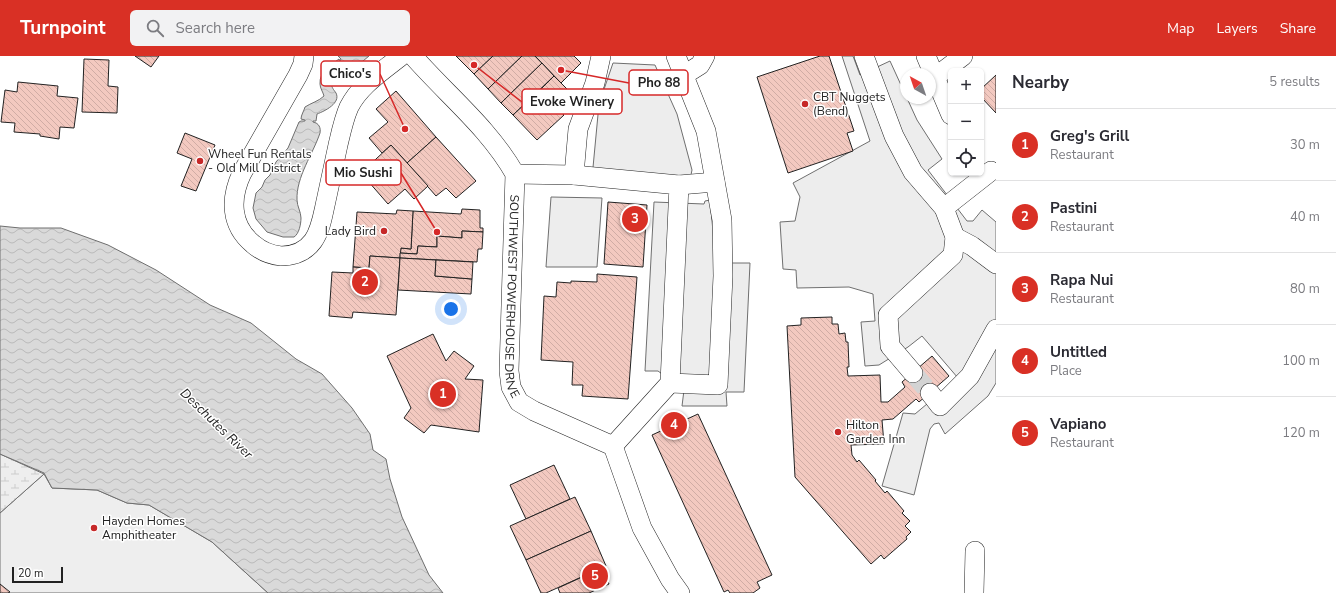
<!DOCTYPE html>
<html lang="en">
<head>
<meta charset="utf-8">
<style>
	:root { --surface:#fff; --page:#f2f2f3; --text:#2b2b33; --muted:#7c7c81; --line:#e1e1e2; --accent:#d93025 }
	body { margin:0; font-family:"Nunito Sans",sans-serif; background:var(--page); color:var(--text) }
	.controls { position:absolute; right:12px; top:12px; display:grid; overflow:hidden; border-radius:6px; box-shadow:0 1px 3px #0004 }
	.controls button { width:36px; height:36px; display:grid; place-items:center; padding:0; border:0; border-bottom:1px solid var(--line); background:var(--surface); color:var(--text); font:20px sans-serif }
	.compass { position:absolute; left:900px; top:12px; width:36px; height:36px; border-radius:50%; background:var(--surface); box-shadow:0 1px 3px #0004; rotate:320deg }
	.scale { position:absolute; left:12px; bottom:10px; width:51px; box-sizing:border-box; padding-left:4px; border:2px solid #222; border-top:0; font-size:11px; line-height:14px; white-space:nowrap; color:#222; -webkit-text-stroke:3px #fff; paint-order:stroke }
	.you { position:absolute; left:451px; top:253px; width:14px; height:14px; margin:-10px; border:3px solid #fff; border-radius:50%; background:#1a73e8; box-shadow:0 0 0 6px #1a73e833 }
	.badge { display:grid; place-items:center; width:26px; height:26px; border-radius:50%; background:var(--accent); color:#fff; font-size:13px; font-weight:700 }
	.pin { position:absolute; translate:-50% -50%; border:2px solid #fff; box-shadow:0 1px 4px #0006 }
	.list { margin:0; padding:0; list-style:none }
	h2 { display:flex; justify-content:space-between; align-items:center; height:52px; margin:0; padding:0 16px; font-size:17px }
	h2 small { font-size:13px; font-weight:400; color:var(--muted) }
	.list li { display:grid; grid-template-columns:26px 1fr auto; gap:12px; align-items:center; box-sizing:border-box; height:72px; padding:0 16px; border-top:1px solid var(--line) }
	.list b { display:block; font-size:15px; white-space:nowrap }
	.list p { margin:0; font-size:13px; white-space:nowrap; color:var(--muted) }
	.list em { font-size:13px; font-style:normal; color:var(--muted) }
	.icon { flex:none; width:22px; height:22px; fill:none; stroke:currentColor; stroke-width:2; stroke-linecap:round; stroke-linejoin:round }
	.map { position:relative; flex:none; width:996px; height:537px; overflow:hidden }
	header { display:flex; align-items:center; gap:24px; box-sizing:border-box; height:56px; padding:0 20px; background:var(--accent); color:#fff }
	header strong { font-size:19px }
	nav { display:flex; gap:22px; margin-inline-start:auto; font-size:14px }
	.search { width:280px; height:36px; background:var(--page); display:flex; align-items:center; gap:10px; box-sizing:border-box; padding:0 14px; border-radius:6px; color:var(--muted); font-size:15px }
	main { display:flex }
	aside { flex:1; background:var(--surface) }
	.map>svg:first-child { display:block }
</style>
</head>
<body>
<header>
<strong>Turnpoint</strong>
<div class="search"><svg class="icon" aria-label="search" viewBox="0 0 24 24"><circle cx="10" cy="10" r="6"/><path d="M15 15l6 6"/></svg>Search here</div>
<nav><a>Map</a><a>Layers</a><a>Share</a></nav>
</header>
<main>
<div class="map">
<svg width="996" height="537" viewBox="0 0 996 537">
	<defs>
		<pattern id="wetland-marsh" width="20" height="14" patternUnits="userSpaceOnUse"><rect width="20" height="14" fill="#eee"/><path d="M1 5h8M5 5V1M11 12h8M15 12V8" fill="none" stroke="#ccc"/></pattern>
		<pattern id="water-waves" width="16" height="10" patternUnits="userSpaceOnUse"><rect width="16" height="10" fill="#d9d9d9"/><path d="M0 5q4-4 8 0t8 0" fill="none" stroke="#bababa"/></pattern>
		<pattern id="building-back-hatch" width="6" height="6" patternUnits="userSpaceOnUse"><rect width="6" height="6" fill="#f3c9c0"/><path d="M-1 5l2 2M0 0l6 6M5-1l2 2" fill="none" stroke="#d0aca5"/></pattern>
	</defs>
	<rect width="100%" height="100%" fill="#fff"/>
	<path fill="#eee" stroke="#6f6f6f" d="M 44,418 L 52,432 L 97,434 L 127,447 L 149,449 L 212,486 L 268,537 L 0,537 L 0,457 Z"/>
	<path fill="url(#wetland-marsh)" stroke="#6f6f6f" d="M 0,398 L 44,418 L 0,457 Z"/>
	<g fill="#ededed" stroke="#6f6f6f">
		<path d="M 842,0 L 853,0 L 860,19 L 890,5 L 917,64 L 942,103 L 928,114 L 967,165 L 973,165 L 982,154 L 996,166 L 996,327 L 988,340 L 945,378 L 939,367 L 934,368 L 930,373 L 914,439 L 882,430 L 903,357 L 915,358 L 958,322 L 922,280 L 908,291 L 879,309 L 865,310 L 861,266 L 875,265 L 873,238 L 849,231 L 797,232 L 796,214 L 783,213 L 780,166 L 795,165 L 800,141 L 793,127 L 870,85 Z"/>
		<path d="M 613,7 L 655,9 L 677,58 L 692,114 L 689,128 L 592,122 L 599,48 Z"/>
		<path d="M 551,141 L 602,142 L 597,211 L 546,211 Z"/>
		<path d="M 710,144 L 716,207 L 750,207 L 744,336 L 726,336 L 727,350 L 682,350 L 684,334 L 658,315 L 645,315 L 654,146 L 704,148 L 705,145 Z"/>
	</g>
	<g fill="url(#water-waves)" stroke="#6f6f6f">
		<path d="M 338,0 L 369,0 L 363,5 L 350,14 L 346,9 L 345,10 L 346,12 C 342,15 333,22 332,28 C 331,31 334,34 336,37 C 341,47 325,55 317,58 L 316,65 L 313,65 L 313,66 C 319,67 321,72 320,77 C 313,98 296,121 297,144 C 297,150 301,156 301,162 C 301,168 299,178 294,181 L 283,181 L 267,176 L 256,163 L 253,152 L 256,137 L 262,131 L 265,124 L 270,119 L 276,106 L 288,92 L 299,66 L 301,65 L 305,65 L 305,64 L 301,63 C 301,59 304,55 305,51 C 311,47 319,45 324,40 C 323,36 320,32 320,28 C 319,16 331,9 339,3 L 340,5 L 341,3 Z"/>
		<path d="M 0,170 L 20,172 L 61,172 L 108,189 L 156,214 L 210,249 L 251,267 L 296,303 L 322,318 L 352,352 L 370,378 L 373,394 L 386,403 L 390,423 L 402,461 L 429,519 L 443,537 L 268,537 L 212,486 L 149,449 L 127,447 L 97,434 L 52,432 L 44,417 L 0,398 Z"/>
	</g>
	<g fill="url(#building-back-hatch)" stroke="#222">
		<path d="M 135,0 L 159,0 L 151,11 Z"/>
		<path d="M 456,0 L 493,0 L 474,18 Z"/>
		<path d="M 493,0 L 522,0 L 488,33 L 474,18 Z"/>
		<path d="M 522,0 L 535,0 L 542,7 L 501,47 L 488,33 Z"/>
		<path d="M 535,0 L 574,0 L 581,7 L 561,27 Z"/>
		<path d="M 820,0 L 829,0 L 854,75 L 847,77 L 853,95 L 788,117 L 757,21 Z"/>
		<path d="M 84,3 L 109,4 L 108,30 L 118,31 L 117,57 L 82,56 Z"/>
		<path d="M 542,7 L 554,20 L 513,59 L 501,47 Z"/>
		<path d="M 996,19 L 996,57 L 981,41 L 981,33 Z"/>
		<path d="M 554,20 L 569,35 L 554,49 L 540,34 Z"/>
		<path d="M 18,26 L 58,30 L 57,40 L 78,42 L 74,72 L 60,71 L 59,83 L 40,80 L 40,78 L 14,76 L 15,67 L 1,66 L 5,34 L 17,36 Z"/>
		<path d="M 540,34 L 564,59 L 537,84 L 513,59 Z"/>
		<path d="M 396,35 L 436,81 L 407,107 L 391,89 L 382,97 L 369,82 L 388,66 L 376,53 Z"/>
		<path d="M 185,77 L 215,89 L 196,135 L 181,130 L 192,103 L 177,97 Z"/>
		<path d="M 436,81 L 476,125 L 456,142 L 446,132 L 436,140 L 407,107 Z"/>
		<path d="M 391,89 L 428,130 L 414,143 L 405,133 L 388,148 L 361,117 Z"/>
		<path d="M 608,146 L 647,149 L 643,211 L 604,208 Z"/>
		<path d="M 462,153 L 480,154 L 480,172 L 483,172 L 483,176 L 462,175 L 462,182 L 437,180 L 437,191 L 418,190 L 417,198 L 400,197 L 401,192 L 411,193 L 413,155 L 461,158 Z"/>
		<path d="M 397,154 L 413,155 L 411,193 L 401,192 L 400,202 L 370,200 L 369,212 L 353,211 L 357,156 L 396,158 Z"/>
		<path d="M 462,175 L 483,176 L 482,193 L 478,193 L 477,206 L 400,202 L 400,197 L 417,198 L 418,190 L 437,191 L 437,180 L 462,182 Z"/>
		<path d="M 370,200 L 400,202 L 396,259 L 353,256 L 352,262 L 329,260 L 332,216 L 353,217 L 353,211 L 369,212 Z"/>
		<path d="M 400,202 L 436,204 L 435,220 L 472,223 L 471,238 L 398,234 Z"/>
		<path d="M 436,204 L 473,206 L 472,223 L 435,220 Z"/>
		<path d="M 597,218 L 637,221 L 628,343 L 582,340 L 583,329 L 572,329 L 573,306 L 541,304 L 544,240 L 556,241 L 557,226 L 571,227 L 571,225 L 597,226 Z"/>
		<path d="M 832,261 L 832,268 L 838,268 L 839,278 L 845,277 L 846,286 L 848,286 L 849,311 L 847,311 L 848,320 L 880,319 L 881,346 L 888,346 L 905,331 L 902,326 L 932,300 L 949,320 L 919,346 L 916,343 L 893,363 L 882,364 L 884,388 L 851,389 L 852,399 L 857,406 L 859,404 L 876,424 L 875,425 L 885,437 L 887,435 L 904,455 L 902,457 L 910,465 L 905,470 L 911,476 L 906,481 L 907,483 L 884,503 L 881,499 L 871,508 L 795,421 L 787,270 L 801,269 L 801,262 Z"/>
		<path d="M 433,278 L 446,305 L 454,295 L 474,310 L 465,323 L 483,324 L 479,376 L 431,369 L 424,377 L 404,362 L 411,352 L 387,300 Z"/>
		<path d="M 698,358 L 772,519 L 757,526 L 760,532 L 753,537 L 730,537 L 728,534 L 724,536 L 652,379 Z"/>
		<path d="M 554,409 L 570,443 L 526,463 L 510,429 Z"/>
		<path d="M 575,441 L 591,475 L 526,504 L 510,470 Z"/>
		<path d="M 591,475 L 606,510 L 546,537 L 541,537 L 526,504 Z"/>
		<path d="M 602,512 L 609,528 L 589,537 L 560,537 L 558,532 Z"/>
		<path d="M 0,528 L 10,536 L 8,537 L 0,537 Z"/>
	</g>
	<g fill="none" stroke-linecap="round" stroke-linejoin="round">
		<path stroke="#d3d3d3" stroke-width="19" stroke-dasharray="19 10" stroke-linecap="butt" d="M 913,317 L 930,337"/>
		<g stroke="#222" stroke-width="20">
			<g id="minor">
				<path d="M 304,0 L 303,8 L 298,19 L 242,117 C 230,142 230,169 253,188 C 261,195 271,199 281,200 C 294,200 305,196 313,185 C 321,174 323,158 326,145 C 330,126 334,107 338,89 C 341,76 344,62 349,51 C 360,29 383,15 401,0"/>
				<path id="s1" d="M 413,0 C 447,39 489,72 515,118 L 509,315 L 511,331 L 519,346 L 534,355 L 613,390 L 642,472 L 670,523 L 680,537"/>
				<path d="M 864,0 L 894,80 L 913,116 L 944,152 L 955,181 L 953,199 L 888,259 L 890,290 L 913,317"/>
				<path d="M 926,0 L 951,59"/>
				<path d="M 684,19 L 700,9 L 705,0"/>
				<path d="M 934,22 L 963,0"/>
				<path d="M 515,118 L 574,119 L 679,129 L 670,327 L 613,390"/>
				<path d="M 574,119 L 578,73 L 595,27 L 601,0"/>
				<path d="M 679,129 L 715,126"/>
				<path d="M 944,152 L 991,115"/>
				<path d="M 955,181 L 972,190 L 996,208"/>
				<path d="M 670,327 L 718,329 L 723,220 L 722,164 L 706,75 L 676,0"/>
				<path d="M 930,337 L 940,350 L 970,320 L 996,273"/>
				<path d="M 974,537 L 975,495"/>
			</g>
		</g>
		<use href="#minor" stroke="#fff" stroke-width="19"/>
	</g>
	<g fill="#c62828" stroke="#fff" stroke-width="1.5">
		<circle cx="805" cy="48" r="4"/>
		<circle cx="200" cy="105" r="4"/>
		<circle cx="384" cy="175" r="4"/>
		<circle cx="838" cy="376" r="4"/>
		<circle cx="94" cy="472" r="4"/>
	</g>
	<g text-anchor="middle" stroke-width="3" stroke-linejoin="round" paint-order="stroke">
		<g font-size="12" fill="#222" stroke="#fff" text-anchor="start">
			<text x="813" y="45">CBT Nuggets<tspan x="813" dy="14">(Bend)</tspan></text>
			<text x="208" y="102">Wheel Fun Rentals<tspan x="208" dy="14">- Old Mill District</tspan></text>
			<text x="376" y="179" text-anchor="end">Lady Bird</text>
			<text x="846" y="373">Hilton<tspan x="846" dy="14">Garden Inn</tspan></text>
			<text x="102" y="469">Hayden Homes<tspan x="102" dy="14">Amphitheater</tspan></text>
		</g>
		<g font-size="12" fill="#222" stroke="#fff">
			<text dy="4" stroke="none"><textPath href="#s1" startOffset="279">SOUTHWEST POWERHOUSE DRIVE</textPath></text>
		</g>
		<g font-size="13" font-style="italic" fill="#222" stroke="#fff">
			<text transform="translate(217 367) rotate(44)" y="5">Deschutes River</text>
		</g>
	</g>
	<path fill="none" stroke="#d62828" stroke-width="1.5" d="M405 73L380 18M561 14L629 27M474 9L522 46M437 176L401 117"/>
	<g fill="#d62828" stroke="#fff" stroke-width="1.5">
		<circle cx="405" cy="73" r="4"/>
		<circle cx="561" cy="14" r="4"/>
		<circle cx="474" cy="9" r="4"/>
		<circle cx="437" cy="176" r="4"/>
	</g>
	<g fill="#fff" stroke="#d62828" stroke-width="1.5">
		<rect x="321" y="5" width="59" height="25" rx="4"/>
		<rect x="629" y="14" width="59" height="25" rx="4"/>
		<rect x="522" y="33" width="100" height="25" rx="4"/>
		<rect x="326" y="104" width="75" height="25" rx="4"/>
	</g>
	<g font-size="13" text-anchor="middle" font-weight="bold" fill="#222">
		<text x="350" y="22">Chico's</text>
		<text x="659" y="31">Pho 88</text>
		<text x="572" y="50">Evoke Winery</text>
		<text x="363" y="121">Mio Sushi</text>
	</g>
</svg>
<div class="controls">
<button>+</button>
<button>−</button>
<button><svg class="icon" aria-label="locate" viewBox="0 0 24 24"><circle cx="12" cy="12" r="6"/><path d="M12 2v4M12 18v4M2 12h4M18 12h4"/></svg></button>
</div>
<svg class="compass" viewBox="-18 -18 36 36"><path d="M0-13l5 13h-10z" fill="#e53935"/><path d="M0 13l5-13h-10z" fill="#7c7c81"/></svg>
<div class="scale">20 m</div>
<div class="you"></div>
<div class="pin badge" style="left:443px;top:338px">1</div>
<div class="pin badge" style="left:365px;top:226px">2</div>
<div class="pin badge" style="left:635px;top:163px">3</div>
<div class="pin badge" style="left:674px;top:369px">4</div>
<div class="pin badge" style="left:595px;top:520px">5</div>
</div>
<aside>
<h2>Nearby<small>5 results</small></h2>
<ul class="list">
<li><span class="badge">1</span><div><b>Greg's Grill</b><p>Restaurant</p></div><em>30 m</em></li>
<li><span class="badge">2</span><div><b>Pastini</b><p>Restaurant</p></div><em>40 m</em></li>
<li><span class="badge">3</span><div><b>Rapa Nui</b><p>Restaurant</p></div><em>80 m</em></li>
<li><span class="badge">4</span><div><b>Untitled</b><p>Place</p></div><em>100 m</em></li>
<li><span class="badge">5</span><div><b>Vapiano</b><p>Restaurant</p></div><em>120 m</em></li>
</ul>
</aside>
</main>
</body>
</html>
